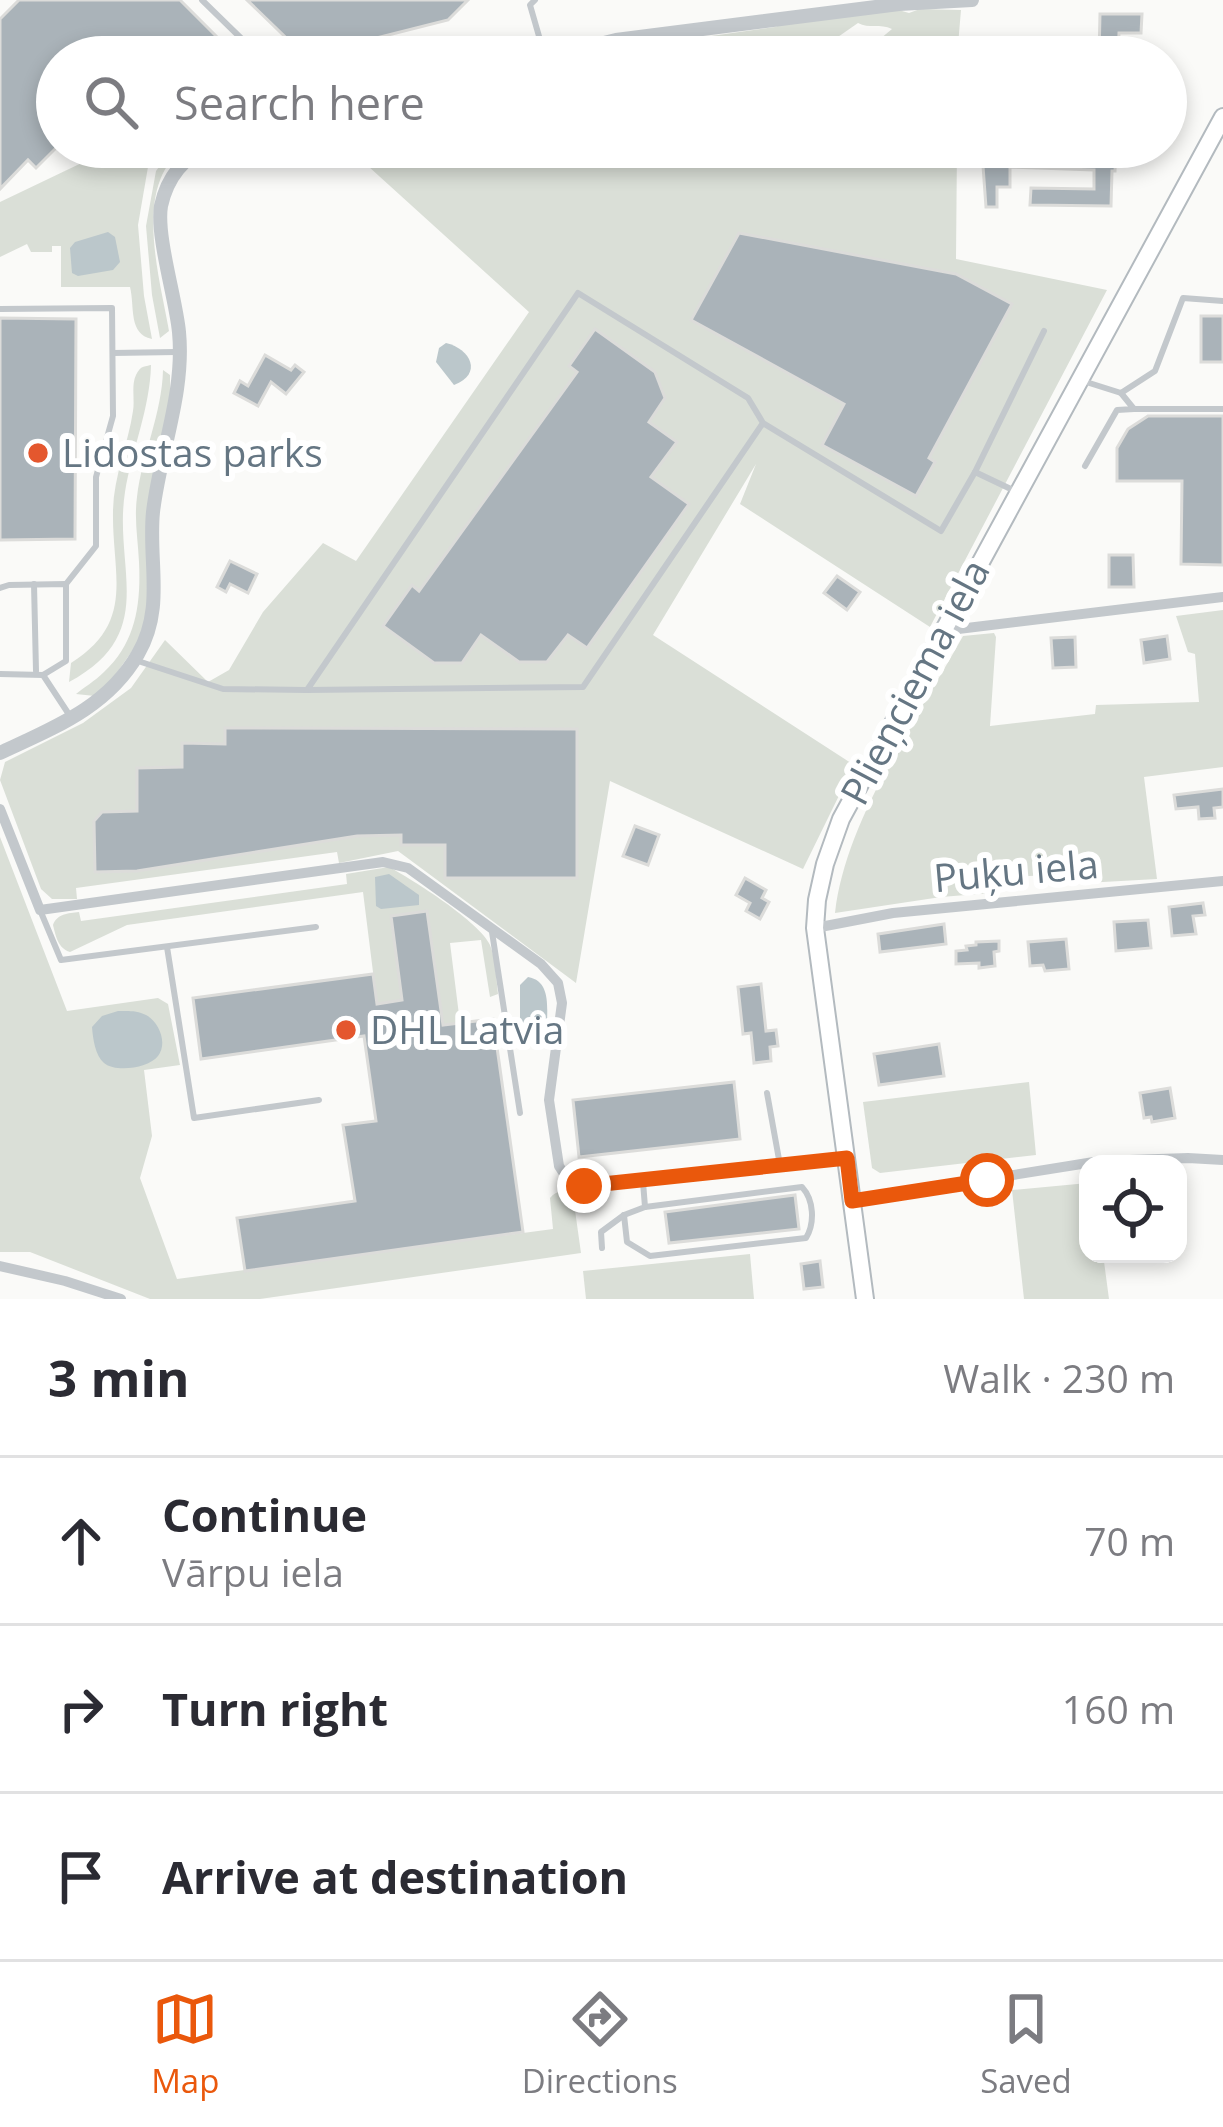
<!DOCTYPE html>
<html lang="en">
<head>
<meta charset="utf-8">
<style>
	:root { --surface:#fff; --page:#f2f2f3; --text:#2b2b33; --muted:#7c7c81; --line:#e1e1e2; --accent:#ea580c }
	body { margin:0; font-family:"Open Sans",sans-serif; background:var(--page); color:var(--text) }
	.controls { position:absolute; right:36px; bottom:36px; display:grid; overflow:hidden; border-radius:24px; box-shadow:0 6px 18px #0003 }
	.controls button { width:108px; height:108px; display:grid; place-items:center; padding:0; border:0; border-bottom:3px solid var(--line); background:var(--surface); color:var(--text); font:60px sans-serif }
	.stop { position:absolute; width:36px; height:36px; margin:-27px; border:9px solid #ea580c; border-radius:50%; background:#fff }
	.stop.end { background:#ea580c; border-color:#fff; box-shadow:0 3px 12px #0008 }
	.list { margin:0; padding:0; list-style:none }
	h2 { display:flex; justify-content:space-between; align-items:center; height:156px; margin:0; padding:0 48px; font-size:51px }
	h2 small { font-size:39px; font-weight:400; color:var(--muted) }
	.list li { display:grid; grid-template-columns:78px 1fr auto; gap:36px; align-items:center; box-sizing:border-box; height:168px; padding:0 48px; border-top:3px solid var(--line) }
	.list b { display:block; font-size:45px; white-space:nowrap }
	.list p { margin:0; font-size:39px; white-space:nowrap; color:var(--muted) }
	.list em { font-size:39px; font-style:normal; color:var(--muted) }
	.icon { flex:none; width:66px; height:66px; fill:none; stroke:currentColor; stroke-width:2; stroke-linecap:round; stroke-linejoin:round }
	.map { position:relative; flex:none; width:1223px; height:1299px; overflow:hidden }
	.search { position:absolute; background:var(--surface); box-shadow:0 6px 18px #0003; left:36px; right:36px; top:36px; height:132px; display:flex; align-items:center; gap:30px; box-sizing:border-box; padding:0 42px; border-radius:66px; color:var(--muted); font-size:45px }
	.sheet { height:660px; background:var(--surface) }
	nav { display:flex; justify-content:space-around; align-items:center; box-sizing:border-box; height:168px; border-top:3px solid var(--line); background:var(--surface); font-size:33px; color:var(--muted) }
	nav a { display:grid; justify-items:center; gap:6px }
	nav .on { color:var(--accent) }
	.map>svg:first-child { display:block }
</style>
</head>
<body>
<div class="map">
<svg width="1223" height="1299" viewBox="0 0 1223 1299">
	<rect width="100%" height="100%" fill="#fafaf8"/>
	<g fill="#dadfd7">
		<path d="M 895,9 L 909,13 L 920,9 L 961,10 L 957,57 L 858,57 L 863,48 L 874,44 L 892,29 C 880,23 869,29 858,23 L 835,39 L 820,44 L 827,53 L 839,57 L 582,57 L 627,48 L 775,27 L 787,22 Z"/>
		<path d="M 115,147 L 163,147 L 148,167 L 138,225 L 144,296 L 152,339 C 128,334 135,307 130,287 L 61,287 L 61,246 L 52,246 L 52,252 L 31,252 L 27,244 L 0,257 L 0,202 Z"/>
		<path d="M 174,147 L 186,147 C 131,183 160,278 169,331 L 160,338 L 152,295 L 146,226 L 156,171 Z"/>
		<path d="M 347,147 L 957,147 L 956,259 L 1107,290 L 930,627 L 740,504 L 756,464 L 653,635 L 854,765 L 803,869 L 610,781 L 576,983 L 398,851 L 339,863 L 337,852 L 76,888 L 77,899 L 52,899 L 41,889 L 0,780 L 5,762 L 83,723 L 131,688 L 165,640 L 208,682 L 229,670 L 263,612 L 323,543 L 356,561 L 529,312 Z"/>
		<path d="M 151,365 C 150,409 132,449 125,492 C 113,568 160,633 69,682 L 71,663 C 136,622 112,575 113,512 C 113,478 128,445 133,411 C 135,400 131,385 136,375 C 141,366 142,367 151,365 Z"/>
		<path d="M 163,370 L 170,375 L 170,407 L 149,603 L 139,641 L 116,674 L 95,696 L 76,694 C 83,688 95,681 104,672 C 136,642 141,604 139,562 C 138,540 134,519 137,497 C 142,454 162,414 163,370 Z"/>
		<path d="M 1223,610 L 1223,767 L 1144,777 L 1157,879 L 1049,885 L 1047,875 L 991,878 L 991,893 L 941,897 L 835,913 C 845,821 918,717 963,636 L 994,633 L 996,637 L 990,726 L 1095,714 L 1096,705 L 1199,702 L 1195,654 L 1188,652 L 1176,616 Z"/>
		<path d="M 0,837 L 67,1011 L 158,998 L 168,1004 L 180,1065 L 144,1070 L 152,1136 L 140,1178 L 177,1279 L 553,1229 L 550,1198 C 556,1190 565,1190 573,1196 L 581,1253 L 260,1299 L 150,1299 L 30,1252 L 0,1252 Z"/>
		<path d="M 389,867 C 412,879 481,923 490,945 C 496,960 496,979 498,994 L 490,997 L 481,940 L 450,943 L 460,1023 L 443,1025 L 427,911 L 391,916 L 402,1000 L 377,1004 L 363,892 L 127,925 L 70,952 C 58,948 56,937 53,925 C 57,914 68,913 79,912 L 81,921 L 347,884 L 346,874 Z"/>
		<path d="M 1029,1082 L 1036,1155 L 880,1173 L 872,1168 L 863,1102 Z"/>
		<path d="M 1088,1183 L 1088,1254 L 1103,1254 L 1109,1299 L 1024,1299 L 1012,1190 Z"/>
		<path d="M 750,1254 L 754,1299 L 586,1299 L 583,1271 Z"/>
	</g>
	<g fill="#bbc7cb">
		<path d="M 108,232 L 115,237 L 120,262 L 113,270 L 78,276 L 72,273 L 70,248 L 75,242 Z"/>
		<path d="M 446,343 C 471,349 483,374 454,385 L 436,362 L 439,348 Z"/>
		<path d="M 389,874 L 419,895 L 419,905 L 381,909 L 376,906 L 375,877 Z"/>
		<path d="M 528,977 C 551,981 547,1007 547,1026 L 530,1034 L 520,1026 L 520,985 Z"/>
		<path d="M 118,1011 C 127,1011 137,1010 146,1015 C 159,1022 168,1043 158,1056 C 149,1068 116,1073 104,1063 C 95,1055 93,1039 92,1027 L 102,1016 Z"/>
	</g>
	<g fill="#aab3b9" stroke="#dcdcda" stroke-width="3">
		<path d="M 19,0 L 180,0 L 231,51 L 225,57 L 57,57 L 57,147 L 36,168 L 28,160 L 0,189 L 0,19 Z"/>
		<path d="M 247,0 L 468,0 L 448,20 L 305,56 Z"/>
		<path d="M 1100,14 L 1142,14 L 1141,33 L 1119,33 L 1118,57 L 1099,57 Z"/>
		<path d="M 967,44 L 1066,48 L 1066,57 L 966,57 Z"/>
		<path d="M 964,147 L 1116,147 L 1115,171 L 1112,171 L 1111,206 L 1030,205 L 1031,188 L 1094,189 L 1094,170 L 1010,167 L 1010,187 L 997,187 L 997,207 L 986,207 L 983,166 L 963,166 Z"/>
		<path d="M 739,233 L 956,274 L 1012,304 L 929,458 L 935,462 L 916,496 L 822,445 L 844,404 L 691,320 Z"/>
		<rect x="1201" y="316" width="22" height="46"/>
		<path d="M 0,318 L 76,319 L 75,539 L 0,540 Z"/>
		<path d="M 595,329 L 655,372 L 665,398 L 649,422 L 677,442 L 651,477 L 689,504 L 587,648 L 568,635 L 547,662 L 519,662 L 481,635 L 462,663 L 434,663 L 383,626 L 412,585 L 419,591 L 577,372 L 569,366 Z"/>
		<path d="M 265,355 L 291,370 L 295,365 L 304,372 L 286,394 L 271,382 L 258,406 L 234,393 L 240,381 L 248,386 Z"/>
		<path d="M 1148,416 L 1223,416 L 1223,565 L 1181,564 L 1182,481 L 1117,481 L 1117,448 L 1128,429 Z"/>
		<path d="M 1109,555 L 1133,555 L 1134,587 L 1109,587 Z"/>
		<path d="M 230,561 L 257,574 L 248,593 L 230,584 L 226,592 L 217,587 Z"/>
		<path d="M 837,576 L 860,592 L 847,610 L 824,593 Z"/>
		<path d="M 1167,636 L 1170,659 L 1144,663 L 1141,640 Z"/>
		<path d="M 1075,637 L 1076,667 L 1053,668 L 1051,638 Z"/>
		<path d="M 225,728 L 577,729 L 577,878 L 445,878 L 445,845 L 401,845 L 401,835 L 357,836 L 137,871 L 95,872 L 94,821 L 102,812 L 137,811 L 137,768 L 182,767 L 182,743 L 225,744 Z"/>
		<path d="M 1223,789 L 1223,807 L 1214,808 L 1215,818 L 1199,819 L 1198,807 L 1176,809 L 1174,795 Z"/>
		<path d="M 635,826 L 659,835 L 648,865 L 623,856 Z"/>
		<path d="M 745,878 L 766,890 L 762,898 L 769,902 L 760,919 L 746,911 L 750,903 L 736,895 Z"/>
		<path d="M 1203,903 L 1205,915 L 1193,916 L 1196,934 L 1172,936 L 1169,907 Z"/>
		<path d="M 427,911 L 443,1025 L 493,1019 L 523,1232 L 245,1271 L 237,1218 L 355,1201 L 343,1125 L 376,1121 L 364,1036 L 201,1059 L 193,998 L 373,974 L 377,1004 L 402,1000 L 391,916 Z"/>
		<path d="M 1148,920 L 1151,948 L 1116,951 L 1114,922 Z"/>
		<path d="M 944,924 L 946,944 L 880,952 L 878,934 Z"/>
		<path d="M 1066,939 L 1069,969 L 1045,971 L 1043,965 L 1030,966 L 1028,942 Z"/>
		<path d="M 999,941 L 999,951 L 994,952 L 995,966 L 979,968 L 979,963 L 956,964 L 956,951 L 967,950 L 966,946 L 976,945 L 976,942 Z"/>
		<path d="M 761,984 L 766,1031 L 776,1030 L 778,1046 L 770,1047 L 771,1061 L 754,1063 L 751,1033 L 743,1034 L 738,987 Z"/>
		<path d="M 939,1044 L 944,1076 L 879,1085 L 874,1054 Z"/>
		<path d="M 734,1082 L 740,1139 L 579,1157 L 573,1100 Z"/>
		<path d="M 1170,1088 L 1175,1118 L 1152,1122 L 1151,1117 L 1144,1118 L 1140,1093 Z"/>
		<path d="M 795,1195 L 799,1229 L 669,1243 L 665,1212 Z"/>
		<path d="M 820,1261 L 823,1287 L 804,1289 L 801,1264 Z"/>
	</g>
	<g fill="none" stroke-linecap="round" stroke-linejoin="round">
		<g stroke="#b3babf" stroke-width="20">
			<path id="secondary" d="M 865,1299 L 815,928 L 817,900 L 825,864 L 841,819 L 1223,117"/>
		</g>
		<g stroke="#c3c8cc" stroke-width="6">
			<path d="M 202,0 L 247,44 L 254,57"/>
			<path d="M 535,0 L 530,5 L 545,57"/>
			<path d="M 0,309 L 112,308 L 113,416 L 96,477 L 96,546 L 66,584"/>
			<path d="M 113,353 L 176,352"/>
			<path d="M 1083,381 L 1121,393 L 1155,371 L 1183,298 L 1223,301"/>
			<path d="M 1134,409 L 1223,409"/>
			<path d="M 763,423 L 583,687 L 307,690 L 578,293 L 748,398 L 763,423 L 941,531 L 975,472 L 1044,331"/>
			<path d="M 1085,466 L 1117,410 L 1134,409 L 1121,393"/>
			<path d="M 975,472 L 1015,491"/>
			<path d="M 34,584 L 36,671"/>
			<path d="M 0,588 L 9,585 L 66,584 L 66,661 L 43,675 L 0,674"/>
			<path d="M 138,661 L 223,689 L 306,690"/>
			<path d="M 43,675 L 70,716"/>
			<path d="M 40,910 L 61,960 L 316,927"/>
			<path d="M 492,932 L 520,1113"/>
			<path d="M 167,947 L 194,1118 L 319,1100"/>
			<path d="M 767,1093 L 780,1165"/>
			<path d="M 624,1215 L 627,1242 L 650,1256 L 806,1238 C 815,1223 814,1200 802,1187 L 645,1207"/>
			<path d="M 602,1248 L 601,1232 L 624,1215 L 645,1207 L 643,1182"/>
		</g>
		<g stroke="#c3c8cc" stroke-width="10">
			<path d="M 942,631 L 1223,597"/>
			<path d="M 0,809 L 40,910 L 383,862 L 408,868 L 541,964 L 558,983 L 562,1003 L 549,1100 L 559,1166 L 570,1183 L 600,1185 L 847,1158"/>
			<path d="M 815,928 L 893,913 L 1223,881"/>
			<path d="M 852,1201 L 1100,1161 L 1188,1158 L 1223,1160"/>
			<path d="M 0,1266 L 65,1281 L 121,1299"/>
		</g>
		<g stroke="#c3c8cc" stroke-width="14">
			<path d="M 547,57 L 616,40 L 899,4 L 972,0"/>
			<path d="M 0,753 C 53,728 107,708 138,654 C 165,608 148,561 153,512 C 160,452 185,393 179,332 C 176,299 156,236 161,206 C 167,178 184,155 211,147"/>
		</g>
		<use href="#secondary" stroke="#fff" stroke-width="16"/>
	</g>
	<g fill="none" stroke-linecap="round" stroke-linejoin="round">
		<path stroke="#ea580c" stroke-width="15" d="M 584,1186 L 847,1158 L 852,1201 L 987,1180"/>
	</g>
	<g fill="#e4572e" stroke="#fff" stroke-width="4.5">
		<circle cx="38" cy="453" r="12"/>
		<circle cx="346" cy="1030" r="12"/>
	</g>
	<g text-anchor="middle" stroke-width="12" stroke-linejoin="round" paint-order="stroke">
		<g font-size="39" fill="#657683" stroke="#fff" text-anchor="start">
			<text x="62" y="467">Lidostas parks</text>
			<text x="370" y="1044">DHL Latvia</text>
		</g>
		<g font-size="39" fill="#657683" stroke="#fff">
			<text transform="translate(915 682) rotate(-62)" y="14">Plieņciema iela</text>
			<text transform="translate(1016 871) rotate(-5)" y="14">Puķu iela</text>
		</g>
	</g>
</svg>
<div class="controls">
<button><svg class="icon" aria-label="locate" viewBox="0 0 24 24"><circle cx="12" cy="12" r="6"/><path d="M12 2v4M12 18v4M2 12h4M18 12h4"/></svg></button>
</div>
<div class="stop" style="left:987px;top:1180px"></div>
<div class="stop end" style="left:584px;top:1186px"></div>
<div class="search"><svg class="icon" aria-label="search" viewBox="0 0 24 24"><circle cx="10" cy="10" r="6"/><path d="M15 15l6 6"/></svg>Search here</div>
</div>
<section class="sheet">
<h2>3 min<small>Walk · 230 m</small></h2>
<ul class="list">
<li><svg class="icon" aria-label="ahead" viewBox="0 0 24 24"><path d="M12 20V5M6 11l6-6 6 6"/></svg><div><b>Continue</b><p>Vārpu iela</p></div><em>70 m</em></li>
<li><svg class="icon" aria-label="right" viewBox="0 0 24 24"><path d="M7 20v-9h11M14 6l5 5-5 5"/></svg><div><b>Turn right</b></div><em>160 m</em></li>
<li><svg class="icon" aria-label="arrive" viewBox="0 0 24 24"><path d="M6 21V4h12l-3 4 3 4H6"/></svg><div><b>Arrive at destination</b></div></li>
</ul>
</section>
<nav>
<a class="on"><svg class="icon" aria-label="map" viewBox="0 0 24 24"><path d="M3 6l6-2 6 2 6-2v14l-6 2-6-2-6 2zM9 4v14M15 6v14"/></svg>Map</a>
<a><svg class="icon" aria-label="directions" viewBox="0 0 24 24"><path d="M12 3l9 9-9 9-9-9zM9 14v-3h6M13 9l2 2-2 2"/></svg>Directions</a>
<a><svg class="icon" aria-label="saved" viewBox="0 0 24 24"><path d="M7 4h10v16l-5-4-5 4z"/></svg>Saved</a>
</nav>
</body>
</html>
